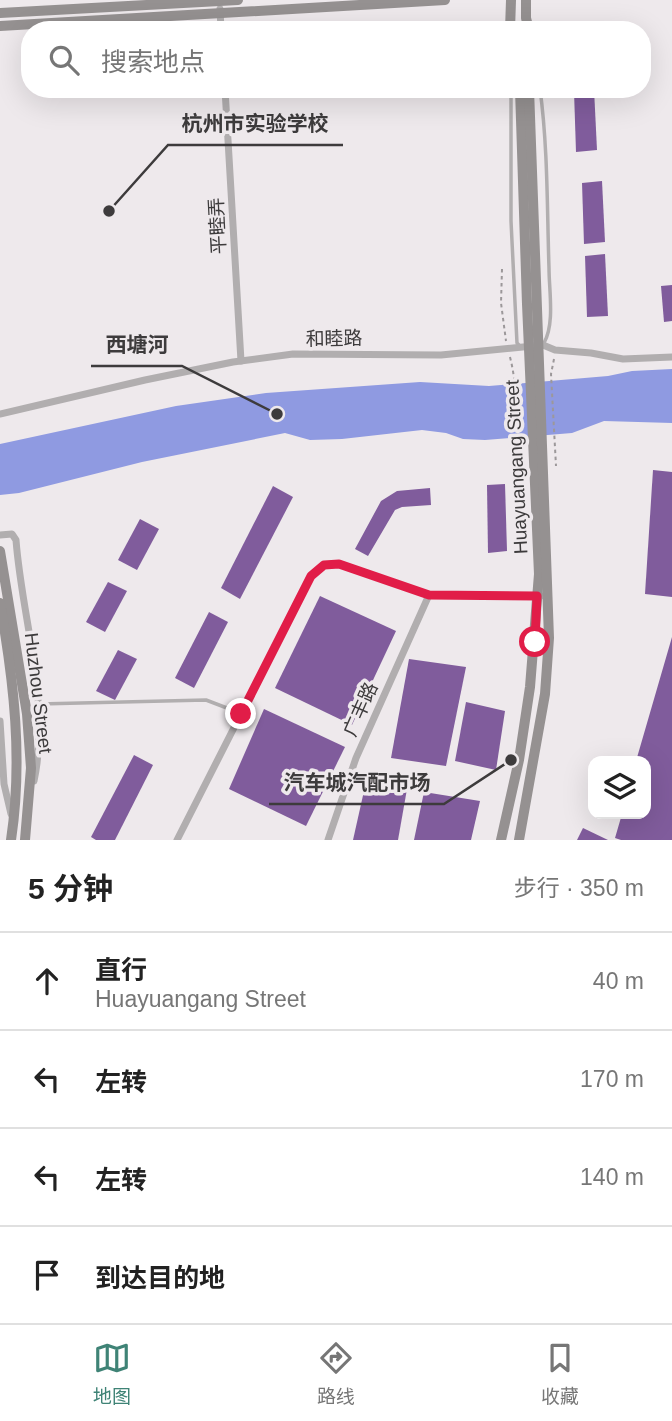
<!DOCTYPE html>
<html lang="zh">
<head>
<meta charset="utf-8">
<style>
	:root { --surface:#fff; --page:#f6f6f6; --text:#222; --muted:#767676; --line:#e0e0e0; --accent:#3f8376 }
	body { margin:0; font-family:Arial,"Noto Sans SC",sans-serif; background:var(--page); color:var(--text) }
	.controls { position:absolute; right:21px; bottom:21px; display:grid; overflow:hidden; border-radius:14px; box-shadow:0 7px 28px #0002 }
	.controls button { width:63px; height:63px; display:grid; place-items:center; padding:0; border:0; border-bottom:2px solid var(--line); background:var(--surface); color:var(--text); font:35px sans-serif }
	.stop { position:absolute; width:21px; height:21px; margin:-16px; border:5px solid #e11d48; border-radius:50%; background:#fff }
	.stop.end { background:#e11d48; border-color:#fff; box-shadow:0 2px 7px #0008 }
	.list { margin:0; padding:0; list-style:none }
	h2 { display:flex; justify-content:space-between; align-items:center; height:91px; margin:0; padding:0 28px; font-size:30px }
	h2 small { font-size:23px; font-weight:400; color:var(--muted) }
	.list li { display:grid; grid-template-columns:46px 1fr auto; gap:21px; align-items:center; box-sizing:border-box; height:98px; padding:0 28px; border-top:2px solid var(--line) }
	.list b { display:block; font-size:26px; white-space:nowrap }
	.list p { margin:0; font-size:23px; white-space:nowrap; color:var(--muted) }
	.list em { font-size:23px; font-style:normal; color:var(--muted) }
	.icon { flex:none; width:38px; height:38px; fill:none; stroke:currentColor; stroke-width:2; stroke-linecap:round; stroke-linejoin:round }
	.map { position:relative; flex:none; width:672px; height:840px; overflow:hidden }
	.search { position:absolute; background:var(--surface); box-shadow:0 7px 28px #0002; left:21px; right:21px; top:21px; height:77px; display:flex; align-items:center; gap:18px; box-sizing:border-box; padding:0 24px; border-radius:28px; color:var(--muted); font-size:26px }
	.sheet { height:483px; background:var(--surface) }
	nav { display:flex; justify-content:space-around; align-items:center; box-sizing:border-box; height:98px; border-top:2px solid var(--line); background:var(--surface); font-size:19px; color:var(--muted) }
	nav a { display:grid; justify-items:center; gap:4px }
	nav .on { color:var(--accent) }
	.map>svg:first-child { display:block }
</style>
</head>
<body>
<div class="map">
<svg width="672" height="840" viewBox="0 0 672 840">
	<rect width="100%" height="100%" fill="#eee9ec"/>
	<path fill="#8f9ae1" d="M 672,369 L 672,423 L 604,421 L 572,433 L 485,440 L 463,439 L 446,433 L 422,430 L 342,439 L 310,440 L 285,433 L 142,462 L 19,493 L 0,495 L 0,444 L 176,406 L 266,393 L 420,382 L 489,386 L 608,376 L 632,371 Z"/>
	<g fill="#805c9c">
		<path d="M 591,89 L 594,89 L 597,150 L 576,152 L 574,91 Z"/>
		<path d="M 602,181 L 605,242 L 584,244 L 582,183 Z"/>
		<path d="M 605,254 L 608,316 L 587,317 L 585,256 Z"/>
		<path d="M 672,285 L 672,321 L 664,322 L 661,286 Z"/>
		<path d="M 653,470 L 672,472 L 672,597 L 645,594 Z"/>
		<path d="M 505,484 L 507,551 L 488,553 L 487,485 Z"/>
		<path d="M 273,486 L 293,497 L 240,599 L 221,588 Z"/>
		<path d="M 430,488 L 431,505 L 402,507 L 395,510 L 368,556 L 355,549 L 381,501 L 397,491 Z"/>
		<path d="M 140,519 L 159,529 L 137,570 L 118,560 Z"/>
		<path d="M 108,582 L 127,591 L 105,632 L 86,622 Z"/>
		<path d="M 320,596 L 396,631 L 352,725 L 275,688 Z"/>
		<path d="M 209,612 L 228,622 L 194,688 L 175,678 Z"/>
		<path d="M 672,637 L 672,840 L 621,840 L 615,838 L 622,814 L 646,814 L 646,761 L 636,761 Z"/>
		<path d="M 118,650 L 137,659 L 115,700 L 96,691 Z"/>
		<path d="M 409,659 L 466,667 L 446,766 L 391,758 Z"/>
		<path d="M 466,702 L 505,711 L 496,770 L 455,761 Z"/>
		<path d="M 264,709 L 345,747 L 306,826 L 229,789 Z"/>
		<path d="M 134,755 L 153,765 L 115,840 L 96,840 L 91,837 Z"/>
		<path d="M 366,782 L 407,789 L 398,840 L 353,840 Z"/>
		<path d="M 424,792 L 480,801 L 471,840 L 414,840 Z"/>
		<path d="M 583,828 L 608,840 L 577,840 Z"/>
	</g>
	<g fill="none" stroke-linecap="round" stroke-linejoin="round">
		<g stroke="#9c989a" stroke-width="2" stroke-dasharray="3.5 3.5" stroke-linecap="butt">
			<path d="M 502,269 L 501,303 L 506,341"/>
			<path d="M 510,357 C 519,392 515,430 520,466"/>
			<path d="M 554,359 L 551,374 L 556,466"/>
		</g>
		<g stroke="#b1aeaf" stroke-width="3.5">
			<path d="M 511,89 L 511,221 L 517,343 L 519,345"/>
			<path d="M 540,89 C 548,148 547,209 549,268 C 549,291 555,323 544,343"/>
			<path d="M 39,704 L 206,700 L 240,713"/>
		</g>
		<g stroke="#b1aeaf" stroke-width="7">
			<path d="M 220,9 L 221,30"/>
			<path d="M 225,89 L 241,361"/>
			<path d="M 0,414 L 145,380 L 233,362 L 293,354 L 441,355 L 543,345 L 555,350 L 591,353 L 623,359 L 672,357"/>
			<path d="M 0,535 L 12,534 L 16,540 C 22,620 51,701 34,781"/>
			<path d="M 0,721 L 4,784 L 11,814"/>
			<path d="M 177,840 L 311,576 L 324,565 L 339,564 L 429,595 L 541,596"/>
			<path d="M 328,840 L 356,758 L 429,595"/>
		</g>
		<g stroke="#959191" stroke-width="10">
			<path d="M 526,0 L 526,18 L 529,30"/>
			<path d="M 0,13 L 238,0"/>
			<path d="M 0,26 L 445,0"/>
			<path d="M 510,30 L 511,0"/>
			<path d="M 0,551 L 27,714 L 31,768 L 25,840"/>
			<path d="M 0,603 C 14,682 23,760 11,840"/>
			<path d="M 501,840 L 519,760 L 530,687 L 539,574 L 527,304 L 520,89"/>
			<path d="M 519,840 L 545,694 L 549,638 L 529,89"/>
		</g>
	</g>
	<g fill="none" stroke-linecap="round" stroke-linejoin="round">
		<path stroke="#e11d48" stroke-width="9" d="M 241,714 L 311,576 L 324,565 L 339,564 L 429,595 L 537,596 L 535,642"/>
	</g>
	<g text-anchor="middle" stroke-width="7" stroke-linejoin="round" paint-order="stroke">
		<g font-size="19" fill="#3d3b3c" stroke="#eee9ec">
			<text transform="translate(217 226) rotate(-93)" y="7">平睦弄</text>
			<text transform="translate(334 338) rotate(-1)" y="7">和睦路</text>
			<text transform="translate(516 467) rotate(-93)" y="7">Huayuangang Street</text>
			<text transform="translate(39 693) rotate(83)" y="7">Huzhou Street</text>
			<text transform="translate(360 709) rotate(-66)" y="7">广丰路</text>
		</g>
	</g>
	<path fill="none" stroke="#3d3b3c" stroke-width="2.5" d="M109 211L168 145H343M277 414L182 366H91M511 760L444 804H269"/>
	<g fill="#3d3b3c" stroke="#eee9ec" stroke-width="2.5">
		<circle cx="109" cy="211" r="7"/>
		<circle cx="277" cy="414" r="7"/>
		<circle cx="511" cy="760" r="7"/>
	</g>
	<g font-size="21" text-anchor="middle" font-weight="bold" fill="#3d3b3c" stroke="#eee9ec" stroke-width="7" stroke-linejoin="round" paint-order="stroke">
		<text x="255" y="131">杭州市实验学校</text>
		<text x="137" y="352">西塘河</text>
		<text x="357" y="790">汽车城汽配市场</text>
	</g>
</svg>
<div class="controls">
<button><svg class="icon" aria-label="layers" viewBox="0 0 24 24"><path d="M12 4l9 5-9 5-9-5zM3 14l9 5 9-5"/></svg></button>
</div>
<div class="stop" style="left:535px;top:642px"></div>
<div class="stop end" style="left:241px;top:714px"></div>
<div class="search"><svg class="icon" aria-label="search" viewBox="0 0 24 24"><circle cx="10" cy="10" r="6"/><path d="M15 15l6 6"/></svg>搜索地点</div>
</div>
<section class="sheet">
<h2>5 分钟<small>步行 · 350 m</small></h2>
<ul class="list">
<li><svg class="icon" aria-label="ahead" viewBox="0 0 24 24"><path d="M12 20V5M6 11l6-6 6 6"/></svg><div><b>直行</b><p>Huayuangang Street</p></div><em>40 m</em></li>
<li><svg class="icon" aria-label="left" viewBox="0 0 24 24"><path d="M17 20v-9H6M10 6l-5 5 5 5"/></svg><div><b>左转</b></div><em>170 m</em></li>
<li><svg class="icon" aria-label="left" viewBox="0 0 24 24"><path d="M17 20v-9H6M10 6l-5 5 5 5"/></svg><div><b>左转</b></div><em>140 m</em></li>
<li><svg class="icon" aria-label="arrive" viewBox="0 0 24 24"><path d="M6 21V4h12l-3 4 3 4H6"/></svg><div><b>到达目的地</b></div></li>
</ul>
</section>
<nav>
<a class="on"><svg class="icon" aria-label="map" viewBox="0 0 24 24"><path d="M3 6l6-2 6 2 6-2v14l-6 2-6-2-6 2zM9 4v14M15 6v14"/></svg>地图</a>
<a><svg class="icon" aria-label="directions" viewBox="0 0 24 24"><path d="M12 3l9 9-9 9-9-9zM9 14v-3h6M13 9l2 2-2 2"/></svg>路线</a>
<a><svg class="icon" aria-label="saved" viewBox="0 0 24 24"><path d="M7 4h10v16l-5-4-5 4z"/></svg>收藏</a>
</nav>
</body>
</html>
